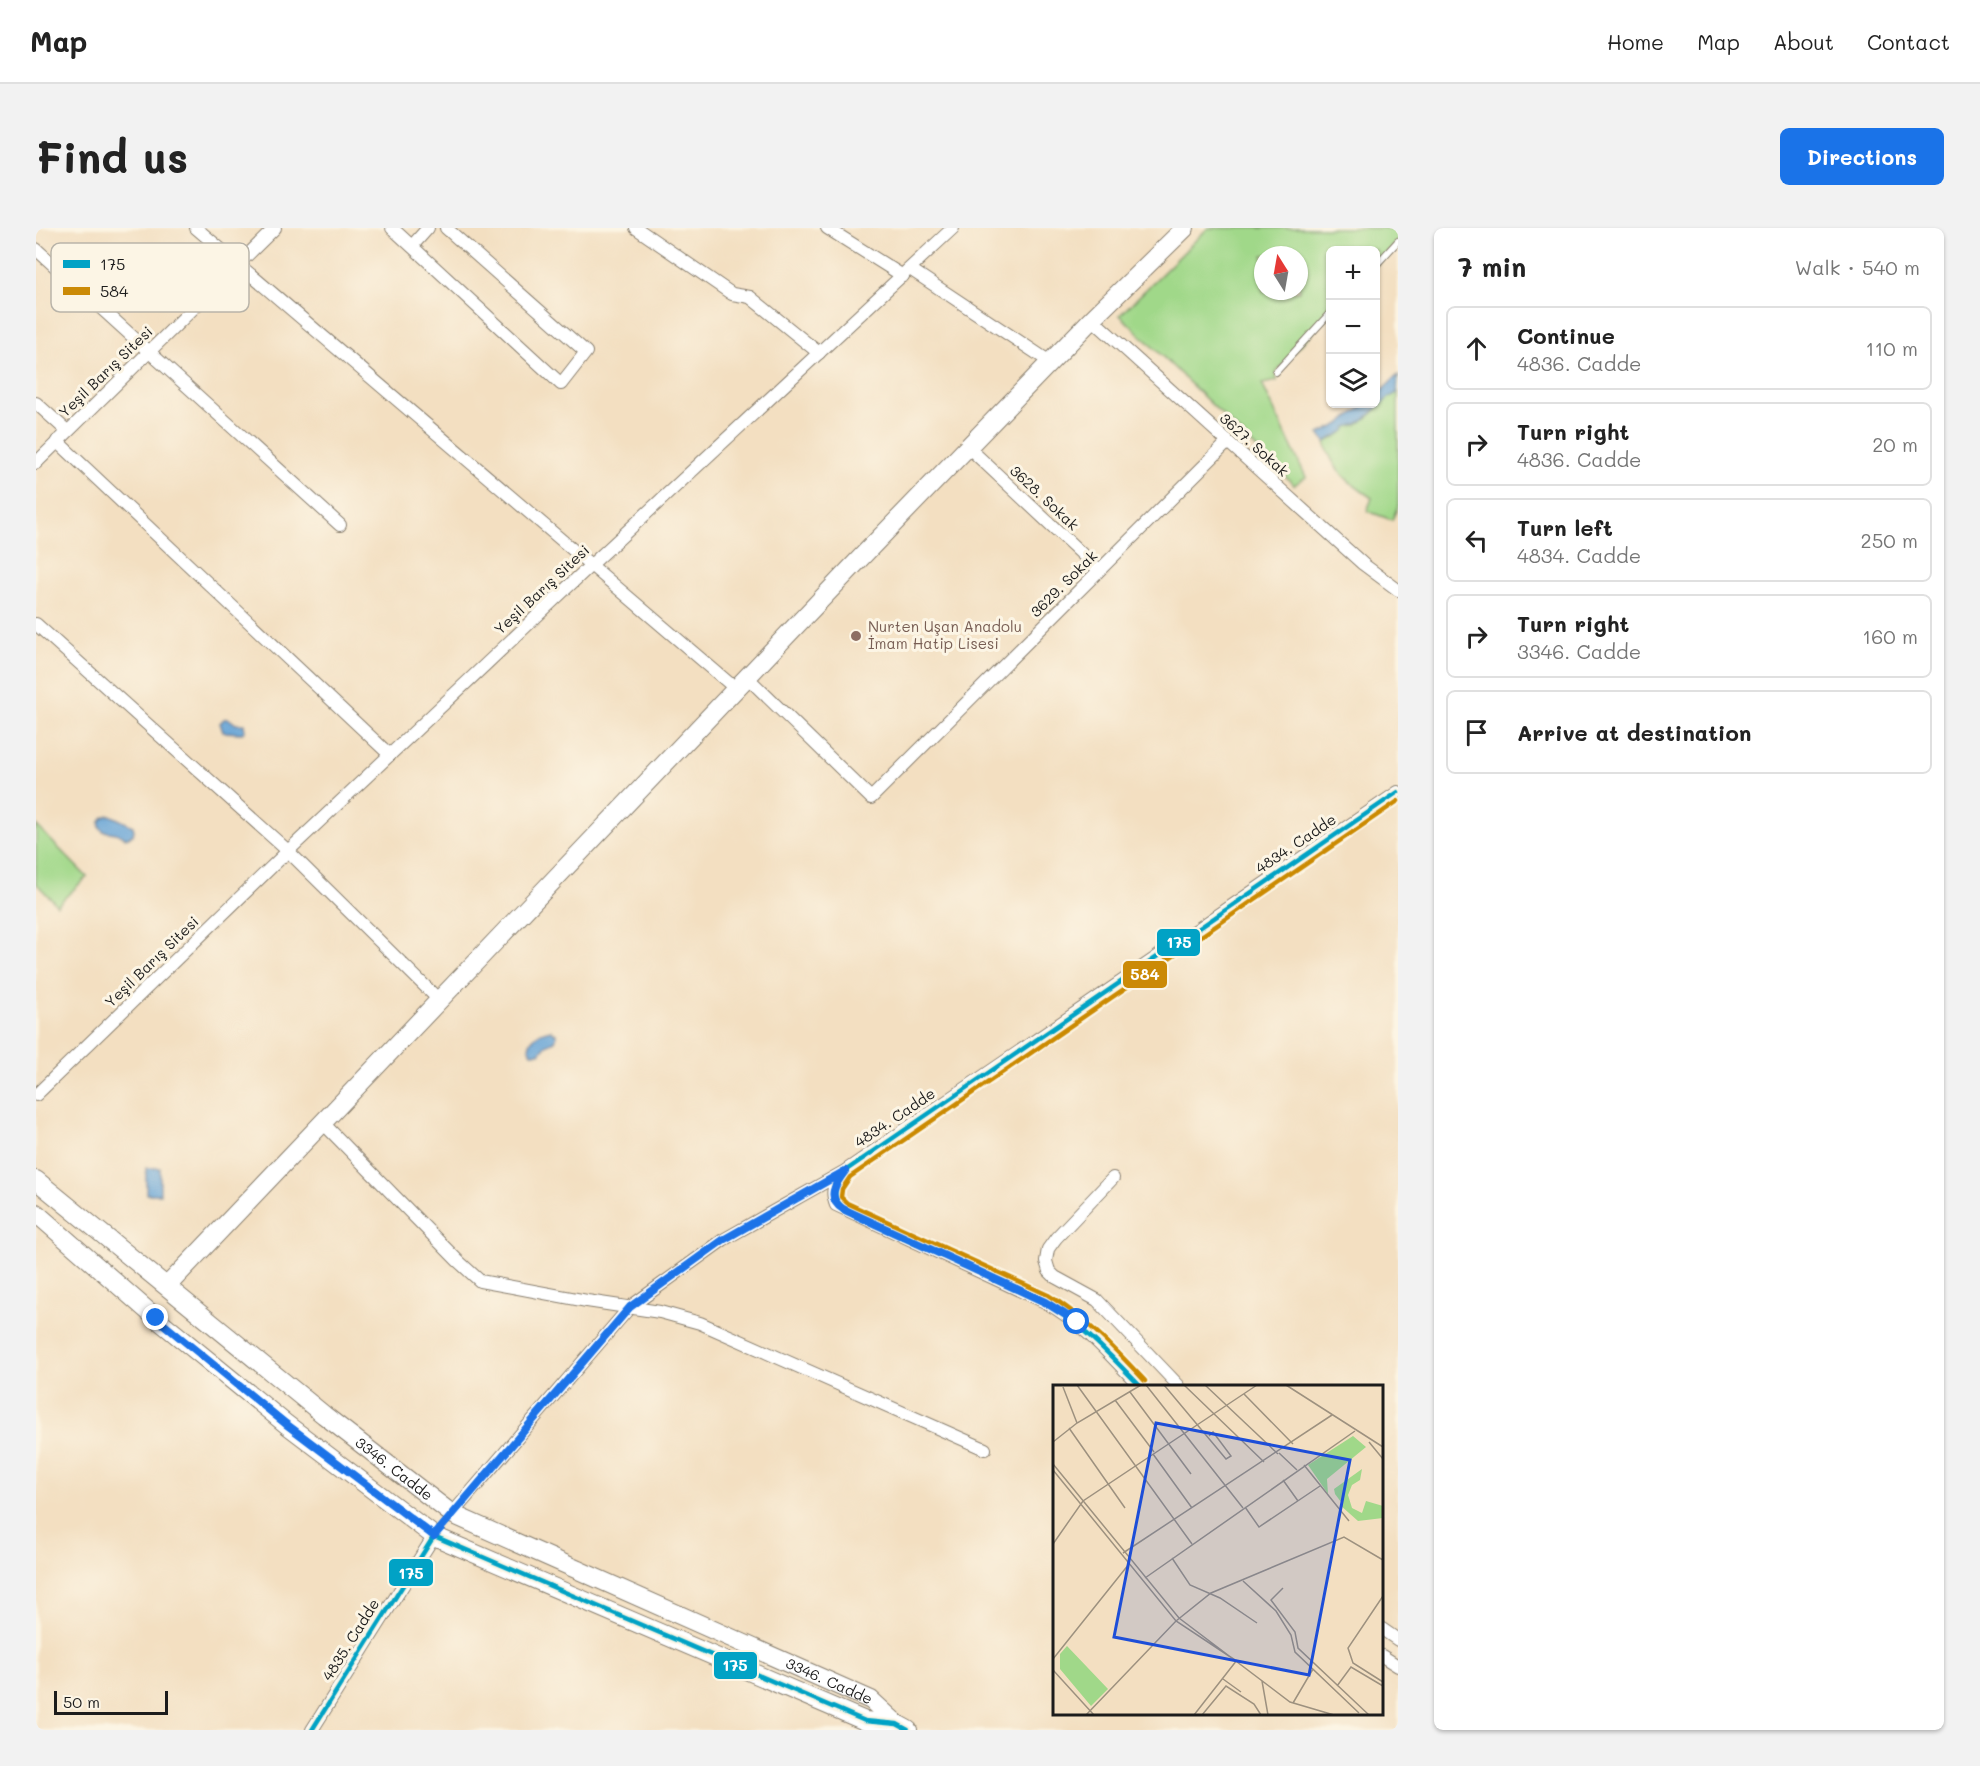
<!DOCTYPE html>
<html lang="en">
<head>
<meta charset="utf-8">
<style>
	:root { --surface:#fff; --page:#f2f2f2; --text:#222; --muted:#767676; --line:#e0e0e0; --accent:#1a73e8 }
	body { margin:0; font-family:Mali,sans-serif; background:var(--page); color:var(--text) }
	.controls { position:absolute; right:18px; top:18px; display:grid; overflow:hidden; border-radius:9px; box-shadow:0 2px 4px #0004 }
	.controls button { width:54px; height:54px; display:grid; place-items:center; padding:0; border:0; border-bottom:2px solid var(--line); background:var(--surface); color:var(--text); font:30px sans-serif }
	.compass { position:absolute; left:1218px; top:18px; width:54px; height:54px; border-radius:50%; background:var(--surface); box-shadow:0 2px 4px #0004; rotate:349deg }
	.scale { position:absolute; left:18px; bottom:15px; width:114px; box-sizing:border-box; padding-left:6px; border:3px solid #1c1c1c; border-top:0; font-size:16px; line-height:21px; white-space:nowrap; color:#1c1c1c; -webkit-text-stroke:4px #fcf5e5; paint-order:stroke }
	.stop { position:absolute; width:18px; height:18px; margin:-14px; border:4px solid #1a73e8; border-radius:50%; background:#fff }
	.stop.end { background:#1a73e8; border-color:#fff; box-shadow:0 2px 6px #0008 }
	.list { margin:0; padding:0; list-style:none }
	h2 { display:flex; justify-content:space-between; align-items:center; height:78px; margin:0; padding:0 24px; font-size:26px }
	h2 small { font-size:20px; font-weight:400; color:var(--muted) }
	.list li { display:grid; grid-template-columns:39px 1fr auto; gap:18px; align-items:center; box-sizing:border-box; height:84px; margin:0 12px 12px; padding:0 12px; border:2px solid var(--line); border-radius:9px }
	.list b { display:block; font-size:22px; white-space:nowrap }
	.list p { margin:0; font-size:20px; white-space:nowrap; color:var(--muted) }
	.list em { font-size:20px; font-style:normal; color:var(--muted) }
	.icon { flex:none; width:33px; height:33px; fill:none; stroke:currentColor; stroke-width:2; stroke-linecap:round; stroke-linejoin:round }
	.map { position:relative; flex:none; width:1362px; height:1502px; overflow:hidden; border-radius:9px }
	header { display:flex; align-items:center; gap:36px; box-sizing:border-box; height:84px; padding:0 30px; background:var(--surface); border-bottom:2px solid var(--line) }
	header strong { font-size:28px }
	nav { display:flex; gap:33px; margin-inline-start:auto; font-size:21px }
	.intro { display:flex; align-items:center; justify-content:space-between; box-sizing:border-box; height:144px; padding:0 36px }
	h1 { margin:0; font-size:42px }
	.button { padding:15px 27px; border-radius:9px; background:var(--accent); color:#fff; font-size:21px; font-weight:700 }
	main { display:flex; gap:36px; padding:0 36px }
	aside { flex:1; background:var(--surface); border-radius:9px; box-shadow:0 2px 4px #0004 }
	.map>svg:first-child { display:block }
</style>
</head>
<body>
<header>
<strong>Map</strong>
<nav><a>Home</a><a>Map</a><a>About</a><a>Contact</a></nav>
</header>
<div class="intro"><h1>Find us</h1><a class="button">Directions</a></div>
<main>
<div class="map">
<svg width="1362" height="1502" viewBox="0 0 1362 1502">
	<rect width="100%" height="100%" fill="#fcf5e5"/>
	<filter id="ink" filterUnits="userSpaceOnUse"><feTurbulence type="fractalNoise" baseFrequency=".0167" numOctaves="2"/><feDisplacementMap in="SourceGraphic" scale="12" xChannelSelector="R" yChannelSelector="G"/><feConvolveMatrix kernelMatrix="1 2 1 2 8 2 1 2 1" color-interpolation-filters="sRGB"/></filter>
	<filter id="wash" filterUnits="userSpaceOnUse"><feTurbulence type="fractalNoise" baseFrequency=".008" numOctaves="4" result="noise"/><feDisplacementMap in="SourceGraphic" scale="24" xChannelSelector="R" yChannelSelector="G"/><feGaussianBlur stdDeviation="1.35" result="paint"/><feColorMatrix in="noise" values="0 0 0 0 0 0 0 0 0 0 0 0 0 0 0 0 0 1.4 0 .05"/><feComposite in="paint" operator="in"/></filter>
	<g filter="url(#wash)">
		<rect width="100%" height="100%" fill="#f3dfc1"/>
		<g fill="#a0d889" stroke="#5e7a52" stroke-width="1.5" fill-rule="evenodd">
			<path d="M 1172,0 L 1362,0 L 1362,13 L 1340,37 L 1340,22 L 1294,22 L 1294,85 L 1240,144 L 1241,153 L 1226,156 L 1270,249 L 1258,257 L 1084,87 ZM 1227,27 L 1263,27 L 1263,63 L 1227,63 Z"/>
			<path d="M 1362,164 L 1362,278 L 1356,292 L 1331,283 L 1336,270 C 1313,255 1296,242 1289,214 L 1299,210 L 1311,199 L 1320,197 L 1336,186 L 1350,170 Z"/>
			<path d="M 0,597 L 51,649 L 21,677 L 0,655 Z"/>
		</g>
		<g fill="#63a2d6" stroke="#405f79" stroke-width="1.5">
			<path d="M 1362,147 L 1361,165 C 1342,174 1333,195 1311,199 L 1309,203 L 1289,214 L 1283,206 L 1302,197 L 1330,176 L 1340,176 L 1340,168 Z"/>
			<path d="M 192,490 L 200,496 L 208,496 L 209,503 L 206,505 L 187,504 L 184,495 L 188,491 Z"/>
			<path d="M 74,587 L 97,598 L 98,602 L 97,607 L 90,610 L 80,605 L 67,603 C 60,596 64,588 74,587 Z"/>
			<path d="M 515,802 L 521,807 L 519,813 L 510,817 L 504,825 L 496,825 L 493,820 C 494,809 505,804 515,802 Z"/>
			<rect x="110" y="940" width="14" height="26"/>
		</g>
	</g>
	<g filter="url(#ink)">
		<g fill="none" stroke-linecap="round" stroke-linejoin="round">
			<g stroke="#887e6e" stroke-width="8">
				<g id="lane">
					<path d="M 1340,37 L 1362,13"/>
					<path d="M 1240,144 L 1294,85"/>
				</g>
			</g>
			<g stroke="#887e6e" stroke-width="14">
				<g id="street">
					<path d="M 160,0 L 700,461"/>
					<path d="M 356,0 L 525,156 L 550,124 L 410,0"/>
					<path d="M 600,0 L 696,66 L 714,69 L 783,125"/>
					<path d="M 791,0 L 867,48"/>
					<path d="M 376,18 L 392,0"/>
					<path d="M 0,21 L 304,297"/>
					<path d="M 874,41 L 1014,134"/>
					<path d="M 1056,91 L 1327,336 L 1362,362"/>
					<path d="M 0,175 L 31,203"/>
					<path d="M 21,213 L 354,527"/>
					<path d="M 932,219 L 1063,342"/>
					<path d="M 0,235 L 239,0"/>
					<path d="M 0,396 L 252,623 L 403,772"/>
					<path d="M 711,449 L 835,570 L 1192,214"/>
					<path d="M 0,867 L 252,623 L 555,337 L 917,0"/>
					<path d="M 286,894 L 421,1032 L 444,1053 L 551,1073 L 624,1084 L 664,1095 L 949,1221"/>
					<path d="M 806,947 C 797,957 795,964 800,977 L 1009,1074 C 1048,1096 1073,1126 1104,1158"/>
					<path d="M 1077,950 L 1020,1010 L 1012,1021 L 1010,1033 L 1013,1043 L 1019,1049 L 1061,1072 L 1143,1158"/>
					<path d="M 416,1286 L 594,1079 L 687,1012 L 809,943 L 1362,564"/>
					<path d="M 1346,1401 L 1362,1412"/>
					<path d="M 1346,1428 L 1362,1438"/>
					<path d="M 276,1502 L 398,1308"/>
				</g>
			</g>
			<g stroke="#887e6e" stroke-width="20">
				<g id="secondary">
					<path id="s1" d="M 0,952 L 288,1187 L 416,1286 L 835,1472 L 861,1496 L 872,1502"/>
					<path d="M 0,985 L 120,1090 L 250,1196 L 398,1308 L 829,1493 L 861,1496"/>
					<path d="M 131,1058 L 836,318 L 1056,91 L 1149,0"/>
				</g>
			</g>
			<use href="#lane" stroke="#fff" stroke-width="6"/>
			<use href="#street" stroke="#fff" stroke-width="12"/>
			<use href="#secondary" stroke="#fff" stroke-width="18"/>
			<g stroke="#fcf5e5" stroke-width="9">
				<g id="bus-1">
					<path d="M 1104,1158 C 1074,1127 1046,1097 1009,1074 L 807,981 L 799,972 L 799,958 L 809,943 L 1362,564"/>
					<path d="M 276,1502 L 398,1308 L 829,1493 L 861,1496 L 872,1502"/>
				</g>
			</g>
			<g stroke="#fcf5e5" stroke-width="9">
				<path id="bus-2" d="M 1109,1153 C 1079,1121 1050,1090 1012,1067 L 811,975 L 805,969 L 806,961 L 814,949 L 1362,573"/>
			</g>
			<use href="#bus-1" stroke="#01a2c5" stroke-width="4.5"/>
			<use href="#bus-2" stroke="#cb8a06" stroke-width="4.5"/>
		</g>
	</g>
	<g fill="none" stroke-linecap="round" stroke-linejoin="round" filter="url(#ink)">
		<path stroke="#1a73e8" stroke-width="8" d="M 120,1090 L 250,1196 L 398,1308 L 594,1079 L 687,1012 L 809,943 C 799,956 790,970 807,981 L 1009,1074 L 1041,1094"/>
	</g>
	<circle fill="#8d6e63" stroke="#fcf5e5" stroke-width="2" cx="820" cy="408" r="6"/>
	<g text-anchor="middle" stroke-width="6" stroke-linejoin="round" paint-order="stroke">
		<g font-size="15" fill="#1c1c1c" stroke="#fcf5e5">
			<text transform="translate(70 144) rotate(-44)" y="5">Yeşil Barış Sitesi</text>
			<text transform="translate(1218 217) rotate(42)" y="5">3627. Sokak</text>
			<text transform="translate(1008 270) rotate(43)" y="5">3628. Sokak</text>
			<text transform="translate(1028 356) rotate(-45)" y="5">3629. Sokak</text>
			<text transform="translate(506 362) rotate(-43)" y="5">Yeşil Barış Sitesi</text>
			<text transform="translate(1260 616) rotate(-34)" y="5">4834. Cadde</text>
			<text transform="translate(116 734) rotate(-44)" y="5">Yeşil Barış Sitesi</text>
			<text transform="translate(859 890) rotate(-34)" y="5">4834. Cadde</text>
			<text dy="5" stroke="none"><textPath href="#s1" startOffset="460">3346. Cadde</textPath></text>
			<text transform="translate(315 1412) rotate(-58)" y="5">4835. Cadde</text>
			<text dy="5" stroke="none"><textPath href="#s1" startOffset="946">3346. Cadde</textPath></text>
		</g>
		<g font-size="15" fill="#785e54" stroke="#fcf5e5" text-anchor="start">
			<text x="832" y="404">Nurten Uşan Anadolu<tspan x="832" dy="17">İmam Hatip Lisesi</tspan></text>
		</g>
	</g>
	<g transform="translate(1017 1157)">
		<rect width="330" height="330" fill="#f3dfc1"/>
		<path d="M 300,51 L 313,62 L 274,94 L 275,109 L 255,80 ZM 309,84 L 307,95 L 299,100 L 295,110 L 299,123 L 309,128 L 313,116 L 330,121 L 330,133 L 305,136 L 287,120 L 292,112 L 288,117 L 282,109 L 281,104 ZM 14,261 L 55,304 L 38,321 L 7,284 L 7,269 Z" fill="#a0d889"/>
		<path fill="none" stroke="#9d917f" stroke-width="1.5" d="M 24,0 L 139,159M 93,0 L 190,123M 111,0 L 173,74 L 178,71 L 160,47 L 156,51M 131,0 L 211,77M 152,0 L 225,69M 233,0 L 330,62M 10,2 L 24,38M 77,7 L 138,89M 191,9 L 240,59M 62,15 L 101,67M 16,43 L 72,123M 0,57 L 24,38 L 88,0M 316,57 L 330,74M 226,68 L 244,85M 100,69 L 139,123M 0,79 L 126,233 L 237,317 L 281,330M 251,80 L 296,136M 0,85 L 123,236 L 182,275M 230,95 L 245,116M 192,122 L 206,142 L 267,101M 0,159 L 30,116 L 204,0M 70,168 L 279,30M 119,173 L 137,200 L 167,213 L 204,238M 92,193 L 302,46M 190,196 L 223,226 L 238,250 L 242,267 L 306,328M 230,203 L 218,215 L 242,247 L 245,263 L 316,330M 330,211 L 295,263 L 300,278 L 330,297M 0,274 L 76,179M 0,285 L 41,330M 170,294 L 188,307M 209,296 L 215,330M 284,301 L 298,282 L 330,301M 240,318 L 260,284M 33,330 L 123,236 L 158,208 L 291,152 L 330,175M 141,330 L 184,275M 149,330 L 173,301 L 201,319 L 208,330"/>
		<path fill="#1d4ed8" fill-opacity="0.15" stroke="#1d4ed8" stroke-width="3" d="M 103,38 L 297,75 L 256,290 L 61,252 Z"/>
		<rect width="330" height="330" fill="none" stroke="#1c1c1c" stroke-width="3"/>
	</g>
	<rect x="15" y="15" width="198" height="69" rx="9" fill="#fcf5e5" stroke="#b9b4a9" stroke-width="1.5"/>
	<rect x="27" y="32" width="27" height="8" fill="#01a2c5"/>
	<rect x="27" y="59" width="27" height="8" fill="#cb8a06"/>
	<g font-size="16" fill="#1c1c1c">
		<text x="64" y="42">175</text>
		<text x="64" y="69">584</text>
	</g>
	<g stroke="#fcf5e5" stroke-width="2">
		<rect x="1120" y="700" width="45" height="29" rx="6" fill="#01a2c5"/>
		<rect x="1086" y="732" width="46" height="29" rx="6" fill="#cb8a06"/>
		<rect x="352" y="1330" width="46" height="29" rx="6" fill="#01a2c5"/>
		<rect x="677" y="1423" width="45" height="29" rx="6" fill="#01a2c5"/>
	</g>
	<g font-size="16" text-anchor="middle" font-weight="bold" fill="#fff">
		<text x="1143" y="720">175</text>
		<text x="1109" y="752">584</text>
		<text x="375" y="1351">175</text>
		<text x="699" y="1443">175</text>
	</g>
</svg>
<div class="controls">
<button>+</button>
<button>−</button>
<button><svg class="icon" aria-label="layers" viewBox="0 0 24 24"><path d="M12 4l9 5-9 5-9-5zM3 14l9 5 9-5"/></svg></button>
</div>
<svg class="compass" viewBox="-18 -18 36 36"><path d="M0-13l5 13h-10z" fill="#e53935"/><path d="M0 13l5-13h-10z" fill="#767676"/></svg>
<div class="scale">50 m</div>
<div class="stop" style="left:1041px;top:1094px"></div>
<div class="stop end" style="left:120px;top:1090px"></div>
</div>
<aside>
<h2>7 min<small>Walk · 540 m</small></h2>
<ul class="list">
<li><svg class="icon" aria-label="ahead" viewBox="0 0 24 24"><path d="M12 20V5M6 11l6-6 6 6"/></svg><div><b>Continue</b><p>4836. Cadde</p></div><em>110 m</em></li>
<li><svg class="icon" aria-label="right" viewBox="0 0 24 24"><path d="M7 20v-9h11M14 6l5 5-5 5"/></svg><div><b>Turn right</b><p>4836. Cadde</p></div><em>20 m</em></li>
<li><svg class="icon" aria-label="left" viewBox="0 0 24 24"><path d="M17 20v-9H6M10 6l-5 5 5 5"/></svg><div><b>Turn left</b><p>4834. Cadde</p></div><em>250 m</em></li>
<li><svg class="icon" aria-label="right" viewBox="0 0 24 24"><path d="M7 20v-9h11M14 6l5 5-5 5"/></svg><div><b>Turn right</b><p>3346. Cadde</p></div><em>160 m</em></li>
<li><svg class="icon" aria-label="arrive" viewBox="0 0 24 24"><path d="M6 21V4h12l-3 4 3 4H6"/></svg><div><b>Arrive at destination</b></div></li>
</ul>
</aside>
</main>
</body>
</html>
